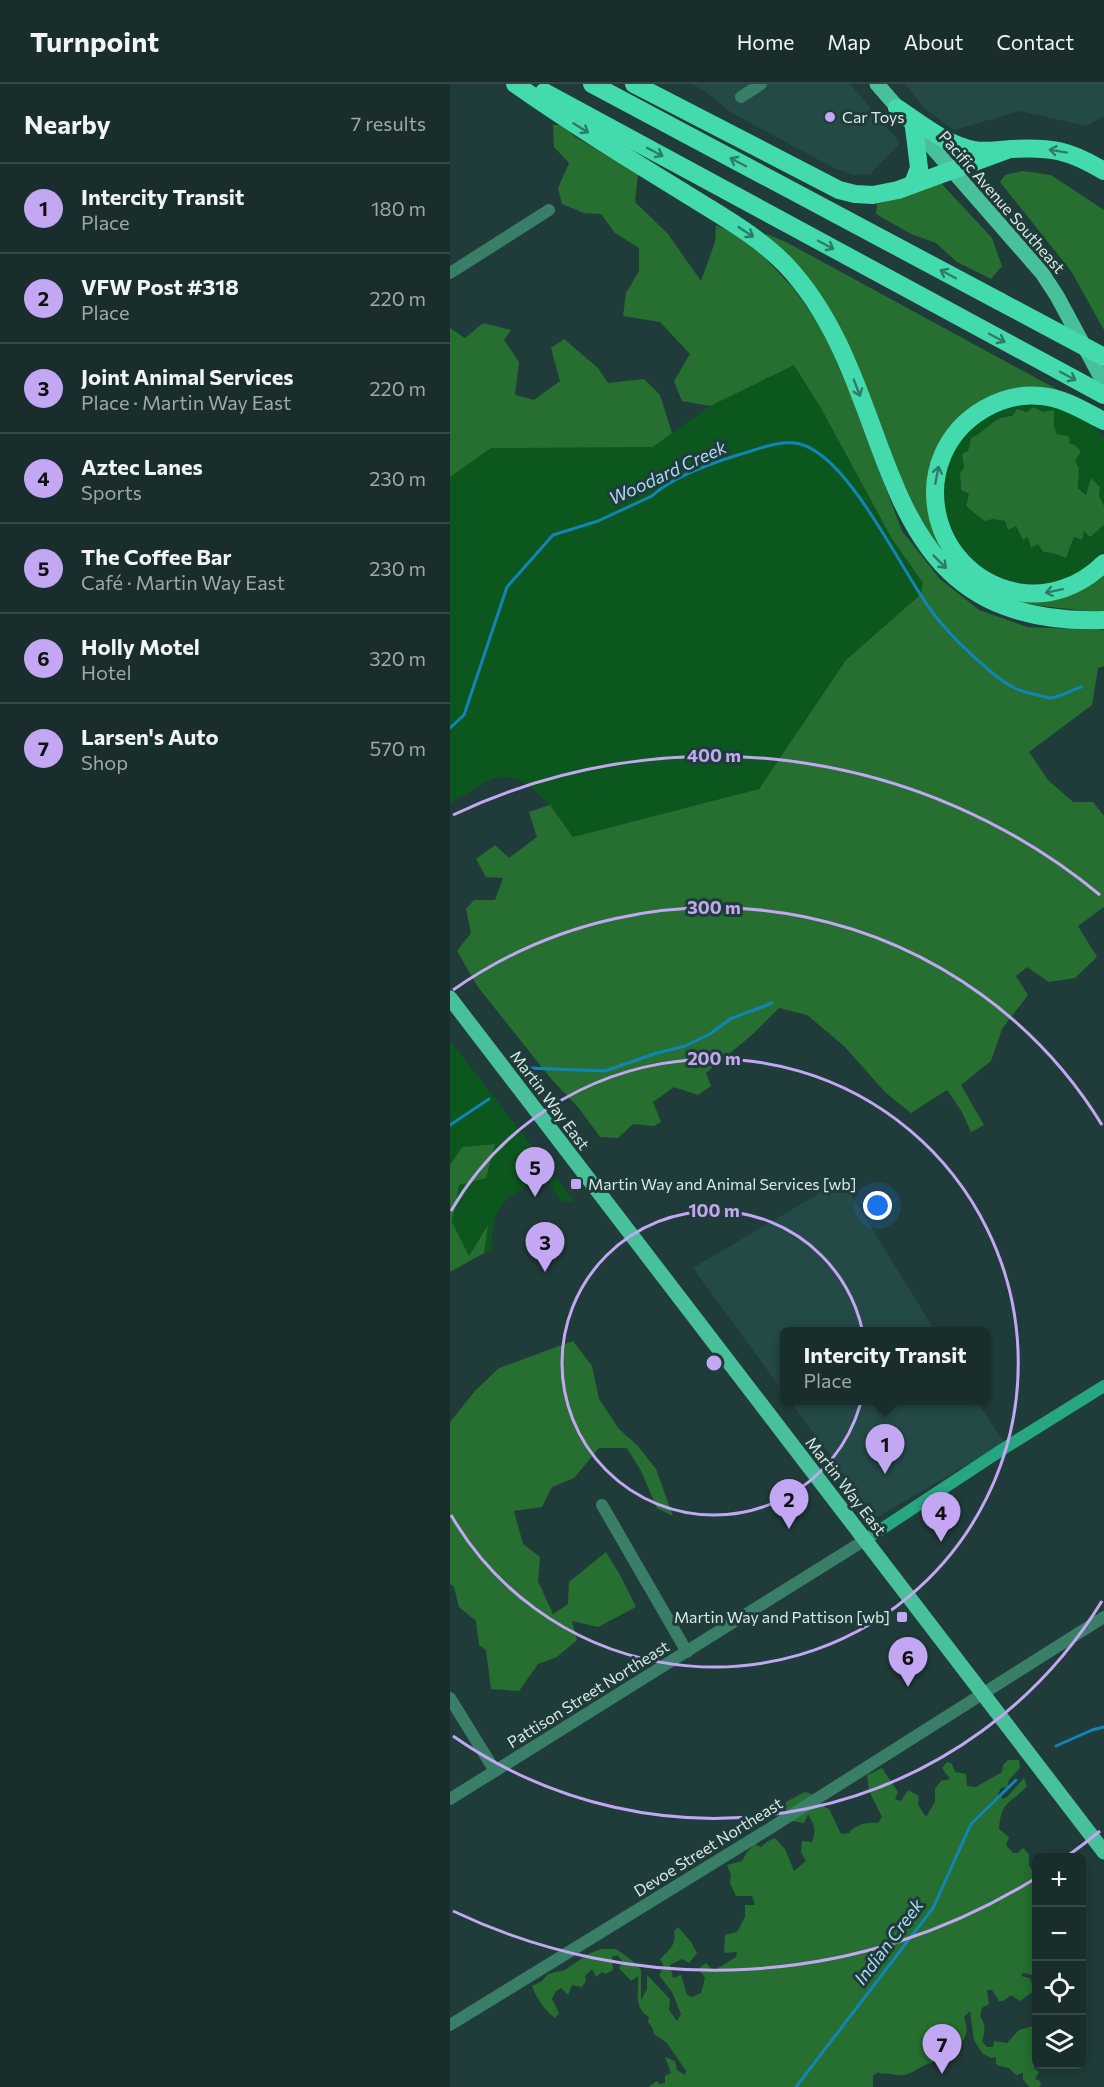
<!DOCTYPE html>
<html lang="en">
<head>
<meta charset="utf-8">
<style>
	:root { --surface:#182d2c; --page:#213534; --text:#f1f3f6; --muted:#9fa8a9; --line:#364948; --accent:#c3a7f2 }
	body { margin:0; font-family:Commissioner,sans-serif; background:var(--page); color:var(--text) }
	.controls { position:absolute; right:18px; bottom:18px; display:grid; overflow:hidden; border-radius:9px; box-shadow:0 3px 15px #0003 }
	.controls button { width:54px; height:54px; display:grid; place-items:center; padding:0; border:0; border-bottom:2px solid var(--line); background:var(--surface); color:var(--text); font:30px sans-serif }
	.you { position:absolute; left:428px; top:1122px; width:21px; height:21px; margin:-15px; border:4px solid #fff; border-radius:50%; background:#1a73e8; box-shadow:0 0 0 9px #1a73e833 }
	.badge { display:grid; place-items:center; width:39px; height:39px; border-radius:50%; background:var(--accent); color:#111; font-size:20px; font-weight:700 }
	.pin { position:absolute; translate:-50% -50px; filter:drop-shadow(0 2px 3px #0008) }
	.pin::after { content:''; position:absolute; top:32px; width:21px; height:18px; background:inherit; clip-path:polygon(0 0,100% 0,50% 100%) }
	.popup { position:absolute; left:330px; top:1243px; width:210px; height:78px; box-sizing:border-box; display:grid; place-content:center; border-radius:9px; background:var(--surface); filter:drop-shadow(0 2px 4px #0005); font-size:20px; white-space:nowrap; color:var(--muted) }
	.popup b { font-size:22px; color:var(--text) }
	.popup::after { content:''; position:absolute; left:50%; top:100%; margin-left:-12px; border:12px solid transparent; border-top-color:var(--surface) }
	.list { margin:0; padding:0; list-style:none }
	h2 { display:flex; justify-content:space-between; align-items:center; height:78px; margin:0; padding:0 24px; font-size:26px }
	h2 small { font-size:20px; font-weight:400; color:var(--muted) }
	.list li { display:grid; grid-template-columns:39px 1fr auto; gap:18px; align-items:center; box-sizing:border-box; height:90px; padding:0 24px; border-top:2px solid var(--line) }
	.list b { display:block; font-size:22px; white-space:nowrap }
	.list p { margin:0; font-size:20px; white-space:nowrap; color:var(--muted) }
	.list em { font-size:20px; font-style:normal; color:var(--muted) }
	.icon { flex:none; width:33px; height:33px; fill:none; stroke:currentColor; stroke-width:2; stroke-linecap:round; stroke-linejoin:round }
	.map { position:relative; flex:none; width:654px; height:2003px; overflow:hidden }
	header { display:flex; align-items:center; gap:36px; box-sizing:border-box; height:84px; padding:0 30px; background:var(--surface); border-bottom:2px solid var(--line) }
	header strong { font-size:28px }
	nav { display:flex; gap:33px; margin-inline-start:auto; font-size:21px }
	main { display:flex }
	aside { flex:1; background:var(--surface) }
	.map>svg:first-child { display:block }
</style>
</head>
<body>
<header>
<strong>Turnpoint</strong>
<nav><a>Home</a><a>Map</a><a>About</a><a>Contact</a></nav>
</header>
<main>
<aside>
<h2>Nearby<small>7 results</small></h2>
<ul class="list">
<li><span class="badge">1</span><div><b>Intercity Transit</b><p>Place</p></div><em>180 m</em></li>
<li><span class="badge">2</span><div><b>VFW Post #318</b><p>Place</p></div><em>220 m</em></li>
<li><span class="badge">3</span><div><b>Joint Animal Services</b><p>Place · Martin Way East</p></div><em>220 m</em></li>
<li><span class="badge">4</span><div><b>Aztec Lanes</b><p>Sports</p></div><em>230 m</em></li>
<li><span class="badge">5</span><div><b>The Coffee Bar</b><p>Café · Martin Way East</p></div><em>230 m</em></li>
<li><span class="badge">6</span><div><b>Holly Motel</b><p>Hotel</p></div><em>320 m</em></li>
<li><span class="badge">7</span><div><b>Larsen's Auto</b><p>Shop</p></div><em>570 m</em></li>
</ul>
</aside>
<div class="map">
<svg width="654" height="2003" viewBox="0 0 654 2003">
	<rect width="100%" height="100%" fill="#203c3a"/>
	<g fill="#244a48">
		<path d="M 242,0 L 400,0 L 450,59 L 420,90 L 405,91 L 384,84 L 282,29 L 256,8 Z"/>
		<path d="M 455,0 L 654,0 L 654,32 L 637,42 L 570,27 L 504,46 L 474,24 Z"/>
		<path d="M 392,1096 L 485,1247 L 334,1248 L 334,1309 L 243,1184 Z"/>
		<path d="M 340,1317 L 527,1317 L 554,1359 L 426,1434 Z"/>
	</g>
	<g fill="#0c571d">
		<path d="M 344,280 L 372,326 L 442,455 L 473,499 L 470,511 L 396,576 L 309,705 L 123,753 C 107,731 78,684 45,694 C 35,697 12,713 0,719 L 0,393 L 41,364 L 203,363 L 260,322 Z"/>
		<path d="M 580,321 L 606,323 L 643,340 L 654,355 L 654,422 L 649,412 L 650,403 L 642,395 L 635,411 L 629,404 L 629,384 L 624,377 L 631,367 L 625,361 L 620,360 L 619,352 L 607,350 L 604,343 L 604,326 L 593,328 L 583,323 L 577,328 L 567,325 L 562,331 C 542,333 538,346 521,354 L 518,368 L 512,370 L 514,383 L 510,388 L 510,406 L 519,410 L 515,422 L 534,437 L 543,435 L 555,438 L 558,446 L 566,442 L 572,455 L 578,453 L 581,464 L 589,460 L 592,468 L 603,469 L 616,474 L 624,453 L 632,456 L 634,447 L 640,453 L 654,441 L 654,465 C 602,536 486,490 493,404 C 495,385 501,369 513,354 C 531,333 553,323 580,321 Z"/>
		<path d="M 2,959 L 124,1117 L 113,1119 L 96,1095 C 75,1100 49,1115 44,1138 C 42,1147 42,1158 41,1167 L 34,1169 L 37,1143 L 19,1173 L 2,1138 L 9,1101 L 36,1094 L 44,1060 L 12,1063 L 0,1081 L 0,960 Z"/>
	</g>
	<g fill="#266f31">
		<path d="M 103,41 L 114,41 L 124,52 L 188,90 L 185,118 L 218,150 L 251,197 L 265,158 L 266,141 L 298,156 L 344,205 L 374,248 L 401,312 L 452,447 L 490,495 L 529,526 L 577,543 L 654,546 L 654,582 L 648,584 L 642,621 L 579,668 L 598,696 L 623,718 L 643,718 L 654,732 L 654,823 L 628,842 L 647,873 L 625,894 L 599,898 L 577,883 L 566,892 L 578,911 L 552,945 L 541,977 L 511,1001 L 534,1041 L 521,1048 L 512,1028 L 497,1006 L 461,1029 L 436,1009 L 394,962 L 357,931 L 329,924 L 303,950 L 256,989 L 261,1002 L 248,1011 L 224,1003 L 203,1018 L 211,1038 L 204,1042 L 183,1040 L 168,1054 L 150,1053 L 128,1023 L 102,996 L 28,903 L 7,867 L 21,849 L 16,825 L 24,816 L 45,816 L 53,794 L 36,793 L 26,775 L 45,761 L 59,774 L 87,753 L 79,728 L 100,721 L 123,753 L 309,705 L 396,576 L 470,511 L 473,499 L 442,455 L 372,326 L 344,281 L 260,322 L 232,317 L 224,297 L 240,270 L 210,238 L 173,232 L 176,209 L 189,187 L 189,164 L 165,149 L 151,130 L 134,129 L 112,120 L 108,104 L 119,79 L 104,63 Z"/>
		<path d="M 573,87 L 601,91 L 654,126 L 654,246 L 621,187 L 550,98 L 555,91 Z"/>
		<path d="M 490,98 L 542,154 L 552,182 L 541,195 L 507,178 L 486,159 L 461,150 L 426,130 L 427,120 L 469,108 Z"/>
		<path d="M 317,150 L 336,158 L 632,319 L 578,306 L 495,354 L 492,465 L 470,442 L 402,275 L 315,153 Z"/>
		<path d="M 33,239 L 61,246 L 54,256 L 69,278 L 65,311 L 84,316 L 110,297 L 101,264 L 114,255 L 148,284 L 158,299 L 194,295 L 210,311 L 222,349 L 203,363 L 41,364 L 0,393 L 0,244 L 15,254 Z"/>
		<path d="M 583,323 L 593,328 L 604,326 L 604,342 L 607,350 L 619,352 L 620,360 L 625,361 L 631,367 L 625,377 L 629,384 L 628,404 L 636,411 L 641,394 L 650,403 L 649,412 L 654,422 L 654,441 L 640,453 L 634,447 L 632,456 L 624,453 L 616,474 L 603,469 L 593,468 L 588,460 L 581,464 L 578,453 L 573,456 L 566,442 L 558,446 L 555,437 L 543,435 L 534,437 L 516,422 L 519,410 L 511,406 L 510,389 L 514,383 L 512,370 L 518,367 L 521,354 C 539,346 541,333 562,332 L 567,325 L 577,328 Z"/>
		<path d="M 654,490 L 654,529 L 575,520 L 559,512 Z"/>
		<path d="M 45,1060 L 36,1094 L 9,1101 L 2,1138 L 19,1172 L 38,1141 L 34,1169 L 0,1188 L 0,1081 L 12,1063 Z"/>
		<path d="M 123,1257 L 142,1282 L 149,1315 L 169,1345 L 187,1361 L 206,1385 L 223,1432 L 207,1424 L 191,1387 L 177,1364 L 149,1364 L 124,1394 L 102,1403 L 92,1423 L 64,1427 L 73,1460 L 90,1473 L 88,1497 L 103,1530 L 118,1520 L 119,1498 L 156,1468 L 170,1491 L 186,1523 L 148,1543 L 122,1537 L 127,1556 L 107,1573 L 88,1580 L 69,1607 L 41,1605 L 36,1566 L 29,1561 L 26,1537 L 9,1523 L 4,1503 L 0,1500 L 0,1338 L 25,1307 L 49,1284 Z"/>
		<path d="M 558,1676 L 569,1676 L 570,1684 L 559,1696 L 557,1703 L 551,1704 L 548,1710 L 553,1715 L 557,1713 L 574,1694 L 577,1702 C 560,1720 551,1717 549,1745 L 559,1753 L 556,1761 L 563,1769 L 568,1769 L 573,1764 L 579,1770 L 579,1782 L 583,1788 L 586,1787 L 586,1885 L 582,1891 L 573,1889 L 571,1892 L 580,1894 L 584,1907 L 570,1917 L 561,1911 L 553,1917 L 549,1917 L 542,1906 L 537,1906 L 539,1920 L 532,1924 L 530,1932 C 536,1940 535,1948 532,1957 L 537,1963 L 543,1963 L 544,1957 L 557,1959 L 569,1946 L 583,1942 L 586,1934 L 586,1967 L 582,1973 L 586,1979 L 584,1984 L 589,1988 L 585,1995 L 590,1997 L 591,2001 L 589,2003 L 580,2003 L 573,1996 L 573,1989 L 566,1991 L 559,1984 L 549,1982 L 546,1980 L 546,1973 L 541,1974 L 532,1969 L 524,1956 L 520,1927 L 514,1933 C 522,1957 510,1956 497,1974 L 491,1973 C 486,1979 480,1978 473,1982 C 461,1988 456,1994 442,1990 C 437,1989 433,1991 428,1988 L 423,1992 L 423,2003 L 198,2003 L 207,1997 L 210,2000 L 215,1999 L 215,1992 L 221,1989 L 215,1973 L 225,1977 L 227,1986 L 235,1991 L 236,1987 L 217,1959 L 204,1950 L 202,1943 L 198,1938 L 199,1933 C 183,1923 189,1909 188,1892 L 181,1897 L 169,1884 L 173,1878 L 168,1872 L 162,1872 L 163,1886 L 155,1890 L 152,1888 L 146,1893 L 142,1885 L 135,1892 L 136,1897 L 132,1903 L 122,1901 L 118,1911 L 111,1904 L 106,1907 L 102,1915 L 109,1929 L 105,1934 C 95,1927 86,1913 82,1902 L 92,1897 L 98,1890 L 115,1886 L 138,1870 L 151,1865 L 166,1865 L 184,1878 L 191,1886 L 191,1916 L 197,1905 L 197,1891 L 220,1915 L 219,1926 L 227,1937 L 231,1930 L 222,1908 L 209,1891 L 214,1883 L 210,1875 C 219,1867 227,1860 224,1847 L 228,1843 L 241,1858 L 247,1869 L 239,1879 L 232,1875 L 220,1881 L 223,1894 L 231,1891 L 237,1911 L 242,1913 L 251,1909 L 255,1894 L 250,1887 L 250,1883 L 256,1879 L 263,1887 L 286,1873 L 287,1868 L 274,1869 L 275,1851 L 287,1848 L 295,1833 L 295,1821 L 305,1821 L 302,1812 L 286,1812 L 280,1799 L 281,1791 L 277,1781 L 292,1777 L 297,1768 L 305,1760 L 311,1763 L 318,1757 L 325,1754 L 335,1765 L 344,1787 L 356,1777 L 351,1768 L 352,1757 L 362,1758 C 366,1747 365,1740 358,1731 L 354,1739 L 342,1737 L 340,1727 L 335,1726 L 336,1718 L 355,1708 C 367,1710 367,1720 379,1725 L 391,1750 L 399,1749 C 405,1740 418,1738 428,1739 L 432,1733 L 419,1707 L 417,1691 L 432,1684 L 448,1708 L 445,1715 L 451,1717 L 458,1706 L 469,1712 L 468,1721 L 476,1733 L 485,1718 L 485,1705 L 491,1697 L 500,1695 L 492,1684 L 497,1678 L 502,1680 L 505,1688 L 516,1690 L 517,1702 L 526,1703 L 552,1688 L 553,1681 Z"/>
	</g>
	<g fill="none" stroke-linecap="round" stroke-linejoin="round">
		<g stroke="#1185b7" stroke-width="3">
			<path d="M 0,644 L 14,631 L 57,503 L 103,451 L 148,437 L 202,412 C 222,393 262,379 288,371 C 306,366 331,355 350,360 C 400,373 451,487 483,529 C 499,550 520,570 540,587 C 557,601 566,607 588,611 C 592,612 597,614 601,614 C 610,613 622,606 631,603"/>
			<path d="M 79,984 L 155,987 L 204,970 L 235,962 L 260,950 L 280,935 L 322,919"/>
			<path d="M 0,1041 L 39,1015"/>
			<path d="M 606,1662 L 642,1646 L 654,1643"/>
			<path d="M 346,2003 L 483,1824 L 521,1740 L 566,1696"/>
		</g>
		<g stroke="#397f67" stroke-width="12">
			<path d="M 291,13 L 311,0"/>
			<path d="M 0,189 L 99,126"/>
			<path d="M 152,1421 L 237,1568"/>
			<path d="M 0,1614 L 45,1687"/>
			<path d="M 0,1715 L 415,1456"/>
			<path d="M 0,1941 L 319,1745 L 654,1533"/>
		</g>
		<path stroke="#26a781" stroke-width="12" d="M 415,1456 L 553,1365 L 654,1302"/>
		<g stroke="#48c099" stroke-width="15">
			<path d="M 427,0 L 592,189 L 607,212 L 654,299"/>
			<path d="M 0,914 L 654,1768"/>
		</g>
		<g stroke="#43dbad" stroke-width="18">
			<path d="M 65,0 C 119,38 176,73 233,108 C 268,130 307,151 336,181 C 460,313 407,544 654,536"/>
			<path d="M 142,0 L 549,217"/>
			<path d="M 184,0 L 389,106 L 405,110 L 423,111 L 448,106 L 557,66"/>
			<path d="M 94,8 L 654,311"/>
			<path d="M 447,24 C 470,39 496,61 524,66 C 535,68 550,66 561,65 C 602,63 619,66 654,87"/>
			<path d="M 463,100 L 469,84 L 464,43"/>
			<path d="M 654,337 C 634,327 614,314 591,312 C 571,310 551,315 534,325 C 454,372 477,490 567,508 C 599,514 631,502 654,479"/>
		</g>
		<path stroke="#43dbad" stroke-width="18" d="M 549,217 L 654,273"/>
	</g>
	<defs><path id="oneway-shaft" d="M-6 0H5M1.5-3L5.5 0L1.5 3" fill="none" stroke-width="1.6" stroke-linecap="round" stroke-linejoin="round" transform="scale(1.5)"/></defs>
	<g stroke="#2e7c68">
		<use href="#oneway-shaft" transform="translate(131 44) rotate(32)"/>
		<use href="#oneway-shaft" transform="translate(608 67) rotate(-170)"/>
		<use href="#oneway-shaft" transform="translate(205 68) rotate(28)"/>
		<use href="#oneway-shaft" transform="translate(288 78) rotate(-152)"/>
		<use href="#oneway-shaft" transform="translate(296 148) rotate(33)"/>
		<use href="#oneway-shaft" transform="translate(376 161) rotate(28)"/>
		<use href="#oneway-shaft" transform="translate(498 190) rotate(-152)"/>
		<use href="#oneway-shaft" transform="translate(547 254) rotate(28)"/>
		<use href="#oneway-shaft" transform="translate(618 292) rotate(28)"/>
		<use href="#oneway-shaft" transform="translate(407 304) rotate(69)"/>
		<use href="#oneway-shaft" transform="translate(487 391) rotate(-79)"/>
		<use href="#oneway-shaft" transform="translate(490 478) rotate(45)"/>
		<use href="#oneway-shaft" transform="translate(604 507) rotate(168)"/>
	</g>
	<g fill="none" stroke="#c3a7f2" stroke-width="3">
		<circle cx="264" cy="1279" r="152"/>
		<path d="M1 1127A304 304 0 1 1 1 1431"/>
		<path d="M652 1517A455 455 0 0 1 3 1652M3 906A455 455 0 0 1 652 1041"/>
		<path d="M650 1747A607 607 0 0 1 616 1773M586 1794A607 607 0 0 1 3 1827M3 731A607 607 0 0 1 650 811"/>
	</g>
	<g fill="#c3a7f2" stroke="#203c3a" stroke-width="2">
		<circle cx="380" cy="33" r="6"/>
		<rect x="120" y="1094" width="12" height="12" rx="3"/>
		<rect x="446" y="1527" width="12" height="12" rx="3"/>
	</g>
	<g text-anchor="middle" stroke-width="6" stroke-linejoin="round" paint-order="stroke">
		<g font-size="16" fill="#d9e9e8" stroke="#203c3a" text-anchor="start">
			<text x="392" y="39">Car Toys</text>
			<text x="138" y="1106">Martin Way and Animal Services [wb]</text>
			<text x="440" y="1539" text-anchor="end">Martin Way and Pattison [wb]</text>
		</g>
		<g font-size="16" fill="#d9e9e8" stroke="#203c3a">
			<text transform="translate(552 118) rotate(49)" y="6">Pacific Avenue Southeast</text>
			<text transform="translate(100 1016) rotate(53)" y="6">Martin Way East</text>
			<text transform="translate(396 1402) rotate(52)" y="6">Martin Way East</text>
			<text transform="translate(138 1610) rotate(-32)" y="6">Pattison Street Northeast</text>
			<text transform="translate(258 1763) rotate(-32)" y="6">Devoe Street Northeast</text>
		</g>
		<g font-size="18" font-style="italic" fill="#addaf5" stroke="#203c3a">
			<text transform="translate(218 389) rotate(-25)" y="6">Woodard Creek</text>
			<text transform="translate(439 1858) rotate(-53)" y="6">Indian Creek</text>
		</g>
	</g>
	<circle cx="264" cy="1279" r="9" fill="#c3a7f2" stroke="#203c3a" stroke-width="3"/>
	<g font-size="18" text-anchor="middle" font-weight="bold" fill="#c3a7f2" stroke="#203c3a" stroke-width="6" stroke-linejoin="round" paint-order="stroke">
		<text x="264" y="678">400 m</text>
		<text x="264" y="830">300 m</text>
		<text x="264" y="981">200 m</text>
		<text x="264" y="1133">100 m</text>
	</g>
</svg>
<div class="controls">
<button>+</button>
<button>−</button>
<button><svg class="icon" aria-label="locate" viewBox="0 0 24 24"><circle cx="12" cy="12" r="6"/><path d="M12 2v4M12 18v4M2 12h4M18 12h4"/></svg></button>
<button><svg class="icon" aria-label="layers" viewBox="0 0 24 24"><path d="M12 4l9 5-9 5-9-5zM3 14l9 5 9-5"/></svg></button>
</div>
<div class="you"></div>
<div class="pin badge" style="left:435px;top:1390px">1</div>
<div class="popup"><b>Intercity Transit</b>Place</div>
<div class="pin badge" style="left:339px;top:1445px">2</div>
<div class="pin badge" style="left:95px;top:1188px">3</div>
<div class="pin badge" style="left:491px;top:1458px">4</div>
<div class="pin badge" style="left:85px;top:1113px">5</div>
<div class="pin badge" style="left:458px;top:1603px">6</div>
<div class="pin badge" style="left:492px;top:1990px">7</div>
</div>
</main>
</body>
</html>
